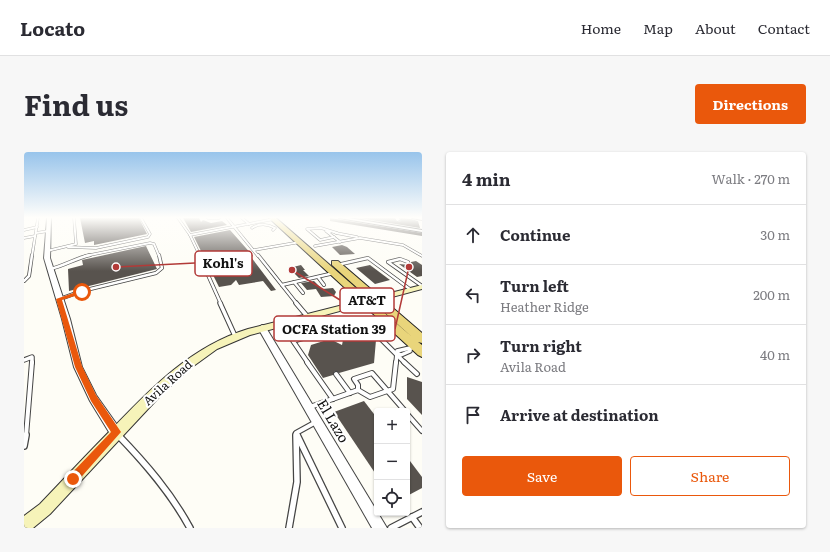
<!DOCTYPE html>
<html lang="en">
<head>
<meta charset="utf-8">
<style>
	:root { --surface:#fff; --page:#f7f7f7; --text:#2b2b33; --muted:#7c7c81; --line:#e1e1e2; --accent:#ea580c }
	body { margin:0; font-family:Literata,serif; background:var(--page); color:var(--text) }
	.controls { position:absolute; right:12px; bottom:12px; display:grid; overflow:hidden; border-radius:4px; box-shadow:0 1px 3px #0004 }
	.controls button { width:36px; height:36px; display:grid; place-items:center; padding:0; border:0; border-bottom:1px solid var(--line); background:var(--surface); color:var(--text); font:20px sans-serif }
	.stop { position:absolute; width:12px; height:12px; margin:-9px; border:3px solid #ea580c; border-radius:50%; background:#fff }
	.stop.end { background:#ea580c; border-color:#fff; box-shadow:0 1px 4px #0008 }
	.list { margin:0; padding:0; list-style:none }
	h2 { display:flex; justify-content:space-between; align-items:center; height:52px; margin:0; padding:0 16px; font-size:17px }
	h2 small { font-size:13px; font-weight:400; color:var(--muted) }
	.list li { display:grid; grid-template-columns:26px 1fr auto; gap:12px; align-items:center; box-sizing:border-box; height:60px; padding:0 16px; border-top:1px solid var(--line) }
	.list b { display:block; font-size:15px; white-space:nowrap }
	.list p { margin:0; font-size:13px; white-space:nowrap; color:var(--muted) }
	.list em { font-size:13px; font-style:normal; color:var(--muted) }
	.actions { display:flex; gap:8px; padding:12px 16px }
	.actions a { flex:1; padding:9px 0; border:1px solid var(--accent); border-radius:4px; text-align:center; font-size:14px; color:var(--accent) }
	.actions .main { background:var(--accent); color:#fff }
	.icon { flex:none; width:22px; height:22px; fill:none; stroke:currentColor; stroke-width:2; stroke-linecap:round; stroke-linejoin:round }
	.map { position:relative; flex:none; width:398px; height:376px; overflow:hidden; border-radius:4px }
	header { display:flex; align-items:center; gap:24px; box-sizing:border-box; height:56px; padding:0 20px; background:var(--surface); border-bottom:1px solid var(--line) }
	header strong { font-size:19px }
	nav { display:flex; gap:22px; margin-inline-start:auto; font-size:14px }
	.intro { display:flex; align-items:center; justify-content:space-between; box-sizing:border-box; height:96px; padding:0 24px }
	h1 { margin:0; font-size:28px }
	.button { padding:10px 18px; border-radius:4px; background:var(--accent); color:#fff; font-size:14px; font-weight:700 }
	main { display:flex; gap:24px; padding:0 24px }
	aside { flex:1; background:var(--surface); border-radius:4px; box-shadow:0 1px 3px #0004 }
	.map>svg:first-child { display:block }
</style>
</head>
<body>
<header>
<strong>Locato</strong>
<nav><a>Home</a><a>Map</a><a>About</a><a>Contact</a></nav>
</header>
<div class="intro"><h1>Find us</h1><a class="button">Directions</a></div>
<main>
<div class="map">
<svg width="398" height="376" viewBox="0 0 398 376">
	<rect width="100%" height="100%" fill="#fefdf6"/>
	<g fill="#58534e">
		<path d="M 56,66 L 115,66 L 123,82 L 70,93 L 70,89 L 61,91 Z"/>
		<path d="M 159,66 L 175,66 L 177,70 L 179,68 L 187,71 L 198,69 L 203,73 L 167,80 Z"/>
		<path d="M 306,66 L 398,81 L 398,84 L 306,69 Z"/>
		<path d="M 335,66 L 370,66 L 373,70 L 377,69 L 377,66 L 387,67 L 394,69 L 396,76 Z"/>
		<path d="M 206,78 L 229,104 L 227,105 L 252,138 L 247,139 L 239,129 L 215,133 L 212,128 L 207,133 L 195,135 L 170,85 Z"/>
		<path d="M 318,93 L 323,95 L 331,102 L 316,103 L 308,95 Z"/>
		<path d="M 122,94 L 133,117 L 45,139 L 44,117 L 59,113 L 58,108 Z"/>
		<path d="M 392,109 L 398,113 L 398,124 L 393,125 L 375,112 L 385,113 L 387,110 Z"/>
		<path d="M 277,113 L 281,118 L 279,118 L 285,124 L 275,126 L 265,116 Z"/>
		<path d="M 346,113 L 366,128 L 351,132 L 332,116 Z"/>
		<path d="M 290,129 L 298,137 L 309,136 L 312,140 L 310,144 L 297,145 L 292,137 L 283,138 L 277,131 Z"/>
		<path d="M 321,178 L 340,181 L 339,184 L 352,188 L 350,211 L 315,221 L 311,219 L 309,223 L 299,226 L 284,203 L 287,193 L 306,187 L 318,193 Z"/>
		<path d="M 383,225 L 398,230 L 398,263 L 383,247 Z"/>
		<path d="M 340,249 L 353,266 L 353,324 L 310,260 Z"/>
		<path d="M 383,305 L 398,325 L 398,336 L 383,344 Z"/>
	</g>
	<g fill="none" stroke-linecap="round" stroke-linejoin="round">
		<g stroke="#444" stroke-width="3">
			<g id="service-far4">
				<path d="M 154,66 L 166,83 L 176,104"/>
				<path d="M 184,66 L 195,66"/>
				<path d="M 203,66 L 234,104"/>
				<path d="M 218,66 L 225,72"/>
				<path d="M 228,76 C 235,71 244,72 251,76 L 249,78"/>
				<path d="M 0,78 L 13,75"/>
				<path d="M 306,80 L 302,79 L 316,90"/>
				<path d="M 12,81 L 24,79"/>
				<path d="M 312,81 L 333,85"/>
				<path d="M 166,83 L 250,67"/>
				<path d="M 310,85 L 296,88 L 283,77 L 297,76 L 313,81"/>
				<path d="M 0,86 L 11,84"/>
				<path d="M 291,94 L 336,86 L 379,93 L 398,104"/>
				<path d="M 44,95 L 72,96 L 124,85 L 126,82 L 117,66"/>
				<path d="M 230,98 L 276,90"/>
				<path d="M 23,99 L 52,92 L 50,66"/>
				<path d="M 8,104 L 14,66"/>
				<path d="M 61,104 L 126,91 L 130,92 L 135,104"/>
			</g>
		</g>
		<g stroke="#444" stroke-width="4">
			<g id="service-far3">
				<path d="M 175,103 L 197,152"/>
				<path d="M 234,103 L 273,152"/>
				<path d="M 384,110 L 376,107 L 364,110 L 398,134"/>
				<path d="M 313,113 L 344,106 L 387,138"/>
				<path d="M 26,117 C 40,114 52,106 66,103"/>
				<path d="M 294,125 L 300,133"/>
				<path d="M 0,129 L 5,124 L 8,103"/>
				<path d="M 270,130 L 279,141"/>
				<path d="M 258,133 L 310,121"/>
				<path d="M 36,147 L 58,139 L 132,121 L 138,116 L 135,103"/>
			</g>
		</g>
		<g stroke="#444" stroke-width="5.5">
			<g id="service-far2">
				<path d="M 196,151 L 211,184"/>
				<path d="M 272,151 L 283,164"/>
				<path d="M 281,165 L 294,182"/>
				<path d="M 373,201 L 373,199 L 390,195"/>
				<path d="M 373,201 L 377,203 L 386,199 L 386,197"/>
				<path d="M 0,208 L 8,205 L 8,211"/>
				<path d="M 284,211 L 269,189 L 308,178 L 311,174 L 323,174 L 340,170 L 381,211"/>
				<path d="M 372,211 L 373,201"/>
			</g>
		</g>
		<g stroke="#444" stroke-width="6">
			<g id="service-far1">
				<path d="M 283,210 L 309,247"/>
				<path d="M 380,210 L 393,222"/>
				<path d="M 312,222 L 326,241"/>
				<path d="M 334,238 L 334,233 L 330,227 L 348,221 L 381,259"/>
				<path d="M 286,255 L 334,238 L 346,245 L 369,237 L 372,210"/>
				<path d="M 383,262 L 398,279"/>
				<path d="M 94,283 L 95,284"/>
				<path d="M 273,283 L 274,284"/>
				<path d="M 2,284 L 8,210"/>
				<path d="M 272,284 L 272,281 L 292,270"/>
			</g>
		</g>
		<g stroke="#444" stroke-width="8">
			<g id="service">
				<path d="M 94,283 C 122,312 147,341 166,376"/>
				<path d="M 273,283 L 318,376"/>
				<path d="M 0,294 L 2,283"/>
				<path d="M 388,365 L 396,376"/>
				<path d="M 265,376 L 273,330 L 272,283"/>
				<path d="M 367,376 L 398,360"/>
			</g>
		</g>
		<g stroke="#444" stroke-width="2">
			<g id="minor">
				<path d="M 315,66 L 325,66 L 398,78 L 398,80 Z"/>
				<path d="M 371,66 L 375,66 L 376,68 L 373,69 Z"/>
				<path d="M 388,66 L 398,66 L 398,68 Z"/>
			</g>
		</g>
		<g stroke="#444" stroke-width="2">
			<g id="tertiary">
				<path d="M 23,66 L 27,66 L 26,106 L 46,167 L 58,215 L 72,243 L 96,277 L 97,281 L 96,285 L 92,286 L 88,285 L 66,249 L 50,215 L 38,167 L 20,106 Z"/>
				<path d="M 238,173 L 241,174 L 363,376 L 348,376 L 234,176 Z"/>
			</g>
		</g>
		<g stroke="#333" stroke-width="2">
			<path id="secondary" d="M 398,133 L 398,137 L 226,183 L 193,197 L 164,218 L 137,243 L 26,362 L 9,376 L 0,376 L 0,364 L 16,352 C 40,327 63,302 88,277 C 127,236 168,194 224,177 Z"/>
		</g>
		<g stroke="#222" stroke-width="2">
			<path id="primary" d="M 245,66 L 252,66 L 388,185 L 308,113 L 308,109 L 314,109 L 398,181 L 398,191 L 394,190 L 398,193 L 398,205 L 394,203 Z"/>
		</g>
		<use href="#service-far4" stroke="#fff" stroke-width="2"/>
		<use href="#service-far3" stroke="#fff" stroke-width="2.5"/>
		<use href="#service-far2" stroke="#fff" stroke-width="3.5"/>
		<use href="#service-far1" stroke="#fff" stroke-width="4"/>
		<use href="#service" stroke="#fff" stroke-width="5.5"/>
		<use href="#minor" fill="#fff" fill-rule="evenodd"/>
		<use href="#tertiary" fill="#fff" fill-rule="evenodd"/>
		<use href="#secondary" fill="#f6f3b9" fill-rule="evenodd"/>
		<use href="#primary" fill="#e9d57b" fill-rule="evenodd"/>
	</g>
	<linearGradient id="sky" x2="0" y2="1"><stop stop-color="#98c4eb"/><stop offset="0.55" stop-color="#fffefb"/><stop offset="1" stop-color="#fffefb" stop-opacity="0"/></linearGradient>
	<rect width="398" height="119" fill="url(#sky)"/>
	<path fill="#ea580c" d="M 58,138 L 60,141 L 38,148 L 58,214 L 72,243 L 97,280 L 52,331 L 49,332 L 45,331 L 44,327 L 45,324 L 87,280 L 67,249 L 51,215 L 32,147 Z"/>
	<g text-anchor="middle" stroke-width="4" stroke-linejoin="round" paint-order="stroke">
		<g font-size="12" fill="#111" stroke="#fff">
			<text transform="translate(144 231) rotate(-42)" y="4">Avila Road</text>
		</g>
		<g font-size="14" fill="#111" stroke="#fff">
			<text transform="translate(309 269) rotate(59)" y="5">El Lazo</text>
		</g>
	</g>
	<path fill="none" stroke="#b23a38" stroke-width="1.5" d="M92 115L171 111M268 118L316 148M385 115L371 177"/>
	<g fill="#b23a38" stroke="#fff" stroke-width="1.5">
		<circle cx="92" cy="115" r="4"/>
		<circle cx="268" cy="118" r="4"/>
		<circle cx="385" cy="115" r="4"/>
	</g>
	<g fill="#fff" stroke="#b23a38" stroke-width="1.5">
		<rect x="171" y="99" width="57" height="25" rx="4"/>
		<rect x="316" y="136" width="54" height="25" rx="4"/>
		<rect x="250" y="164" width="121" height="25" rx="4"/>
	</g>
	<g font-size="13" text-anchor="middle" font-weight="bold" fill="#111">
		<text x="199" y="116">Kohl's</text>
		<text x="343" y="153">AT&amp;T</text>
		<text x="310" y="182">OCFA Station 39</text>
	</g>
</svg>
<div class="controls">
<button>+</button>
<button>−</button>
<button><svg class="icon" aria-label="locate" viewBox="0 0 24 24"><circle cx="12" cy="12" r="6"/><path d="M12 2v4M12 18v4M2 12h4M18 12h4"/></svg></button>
</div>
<div class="stop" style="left:58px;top:140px"></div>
<div class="stop end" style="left:49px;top:327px"></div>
</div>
<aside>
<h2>4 min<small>Walk · 270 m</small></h2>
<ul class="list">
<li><svg class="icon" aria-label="ahead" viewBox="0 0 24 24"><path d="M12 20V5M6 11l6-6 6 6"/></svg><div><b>Continue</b></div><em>30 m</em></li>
<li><svg class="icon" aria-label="left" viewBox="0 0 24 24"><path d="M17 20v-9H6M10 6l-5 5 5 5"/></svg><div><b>Turn left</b><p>Heather Ridge</p></div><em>200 m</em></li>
<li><svg class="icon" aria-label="right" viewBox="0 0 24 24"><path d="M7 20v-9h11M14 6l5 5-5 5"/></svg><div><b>Turn right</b><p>Avila Road</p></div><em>40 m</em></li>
<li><svg class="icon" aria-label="arrive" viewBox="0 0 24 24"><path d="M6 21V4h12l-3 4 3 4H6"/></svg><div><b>Arrive at destination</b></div></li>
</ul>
<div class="actions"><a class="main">Save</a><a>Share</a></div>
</aside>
</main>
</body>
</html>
